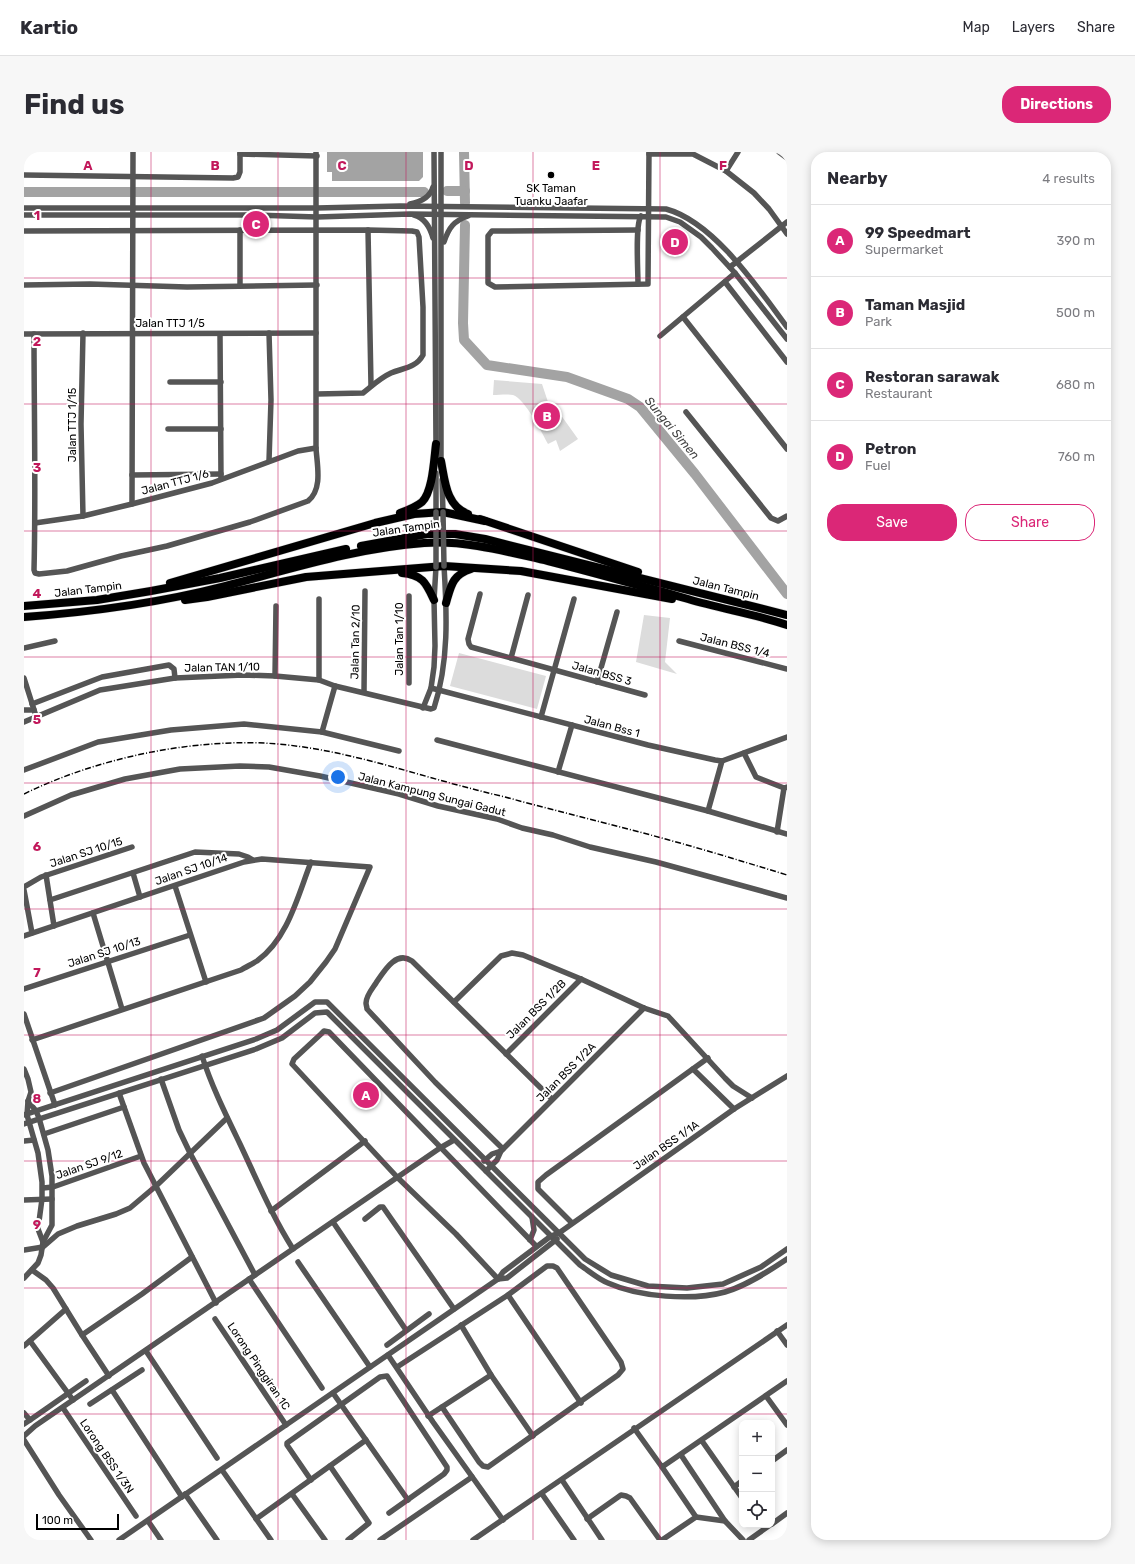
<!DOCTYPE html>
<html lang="en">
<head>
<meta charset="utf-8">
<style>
	:root { --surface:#fff; --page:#f7f7f7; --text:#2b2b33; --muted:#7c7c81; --line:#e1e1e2; --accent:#db2777 }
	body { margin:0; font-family:Rubik,sans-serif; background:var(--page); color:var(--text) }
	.controls { position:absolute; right:12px; bottom:12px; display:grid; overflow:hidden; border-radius:8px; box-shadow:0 2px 10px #0003 }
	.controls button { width:36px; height:36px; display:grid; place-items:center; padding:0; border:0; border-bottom:1px solid var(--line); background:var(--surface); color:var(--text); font:20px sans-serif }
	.scale { position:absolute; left:12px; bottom:10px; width:83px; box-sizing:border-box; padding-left:4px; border:2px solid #000; border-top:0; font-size:11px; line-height:14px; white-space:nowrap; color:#000; -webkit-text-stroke:3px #fff; paint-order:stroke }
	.you { position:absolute; left:314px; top:625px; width:14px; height:14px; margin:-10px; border:3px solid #fff; border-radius:50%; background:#1a73e8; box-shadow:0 0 0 6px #1a73e833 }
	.badge { display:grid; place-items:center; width:26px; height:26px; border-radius:50%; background:var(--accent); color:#fff; font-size:13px; font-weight:700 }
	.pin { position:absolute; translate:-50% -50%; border:2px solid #fff; box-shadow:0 1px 4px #0006 }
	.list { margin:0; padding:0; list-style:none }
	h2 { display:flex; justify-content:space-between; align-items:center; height:52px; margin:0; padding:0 16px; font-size:17px }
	h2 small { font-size:13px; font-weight:400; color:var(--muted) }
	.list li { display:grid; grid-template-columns:26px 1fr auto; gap:12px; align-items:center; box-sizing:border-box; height:72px; padding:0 16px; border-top:1px solid var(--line) }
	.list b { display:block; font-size:15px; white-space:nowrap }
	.list p { margin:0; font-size:13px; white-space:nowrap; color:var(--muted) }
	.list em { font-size:13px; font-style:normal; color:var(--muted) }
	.actions { display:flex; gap:8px; padding:12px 16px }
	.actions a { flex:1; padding:9px 0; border:1px solid var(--accent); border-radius:16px; text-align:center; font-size:14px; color:var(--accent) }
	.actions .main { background:var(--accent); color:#fff }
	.icon { flex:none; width:22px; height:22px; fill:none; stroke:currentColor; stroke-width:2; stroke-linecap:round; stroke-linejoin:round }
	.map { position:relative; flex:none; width:763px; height:1388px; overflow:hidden; border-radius:16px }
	header { display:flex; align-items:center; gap:24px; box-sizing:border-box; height:56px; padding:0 20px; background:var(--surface); border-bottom:1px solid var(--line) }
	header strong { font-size:19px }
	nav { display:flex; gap:22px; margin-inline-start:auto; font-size:14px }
	.intro { display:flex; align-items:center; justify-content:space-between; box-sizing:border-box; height:96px; padding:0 24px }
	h1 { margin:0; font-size:28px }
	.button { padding:10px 18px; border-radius:16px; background:var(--accent); color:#fff; font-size:14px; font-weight:700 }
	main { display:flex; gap:24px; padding:0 24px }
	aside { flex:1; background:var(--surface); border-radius:16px; box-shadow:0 2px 10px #0003 }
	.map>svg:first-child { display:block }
</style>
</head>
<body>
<header>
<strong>Kartio</strong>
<nav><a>Map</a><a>Layers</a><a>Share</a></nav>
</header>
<div class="intro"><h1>Find us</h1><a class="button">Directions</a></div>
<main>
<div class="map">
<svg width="763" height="1388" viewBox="0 0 763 1388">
	<rect width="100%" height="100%" fill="#fff"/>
	<g fill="#dcdcdc">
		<path d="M 470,228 L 518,232 L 524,250 L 539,266 L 554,287 L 536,299 L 532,288 L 524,292 C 518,281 501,247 489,243 C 483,242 475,243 469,243 Z"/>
		<path d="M 620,463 L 646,466 L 641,510 L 653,522 L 612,510 Z"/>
		<path d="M 435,501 L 522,524 L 513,557 L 426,534 Z"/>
	</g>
	<path fill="#a3a3a3" d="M 303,0 L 399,0 L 399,25 L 395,29 L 308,29 L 308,20 L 303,20 Z"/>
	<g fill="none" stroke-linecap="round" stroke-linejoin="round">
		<g stroke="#a3a3a3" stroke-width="10">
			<path d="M 440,0 L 441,51"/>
			<path d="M 423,39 L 441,39"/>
			<path d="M 0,40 L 400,40"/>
			<path d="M 441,73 L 439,171 L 440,188 L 463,213 L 543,225 L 604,247 L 616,255 L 671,322 L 763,442"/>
		</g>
		<g stroke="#dbdbdb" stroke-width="9">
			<g id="highway">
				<path d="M 417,309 C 421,329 422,354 444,362"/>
				<path d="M 376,361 C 384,358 392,355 398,350 C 409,339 410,307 412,292"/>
				<path d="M 456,367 L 614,420"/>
				<path d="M 337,394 L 403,382 L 431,382 L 461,387 L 763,463"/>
				<path d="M 378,421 C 399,423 402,431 410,448"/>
				<path d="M 146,431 L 351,371 L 390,362 L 419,360 L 461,369"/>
				<path d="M 161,448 L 183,445 L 282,425 L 420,414 L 497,419 L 648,447"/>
				<path d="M 422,451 C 427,434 428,423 447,417"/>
				<path d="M 0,454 L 73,448 L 127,439 L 196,426 L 322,397"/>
				<path d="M 0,465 C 68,460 135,451 201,434 C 267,417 332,396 400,391 C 442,388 484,400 524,409 C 571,421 618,434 664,447 C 697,457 731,462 763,473"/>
			</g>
		</g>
		<g stroke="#555" stroke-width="5.5">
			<path d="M 410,0 L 412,294"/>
			<path d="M 755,0 L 763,6"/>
			<path d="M 216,2 L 293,4"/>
			<path d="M 625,2 L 669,2 L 702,19 L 730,41 L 745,57 L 763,82"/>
			<path d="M 702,19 L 714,0"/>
			<path d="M 0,23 L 209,26 L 214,25 L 216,20 L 216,0"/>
			<path d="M 386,52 C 396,50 406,46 409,35"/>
			<path d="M 0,56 L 293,56 L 376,54 L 642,57 C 690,70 734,136 763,175"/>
			<path d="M 0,63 L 228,63 L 293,65 L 386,62 L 642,65 L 656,70 L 677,85 L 688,96 L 711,121 L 763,187"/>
			<path d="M 390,63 C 401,66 406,75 409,86"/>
			<path d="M 344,78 L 347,233"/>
			<path d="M 614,78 L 468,79 L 464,84 L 464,131 L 471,135 L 624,132 L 625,0"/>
			<path d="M 0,79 L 344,78 L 388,79 L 393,80 L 395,85 L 399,155 L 399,203 C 392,216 379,216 367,221 C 356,226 348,234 339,241 L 293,242"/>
			<path d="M 420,90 C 425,75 430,69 444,64"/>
			<path d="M 706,115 L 763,70"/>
			<path d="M 701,130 L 763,210"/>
			<path d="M 614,132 C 614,120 611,72 617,64"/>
			<path d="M 0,133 L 66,132 L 163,135 L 293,133"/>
			<path d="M 216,134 L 216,78"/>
			<path d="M 659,165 L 763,297"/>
			<path d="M 245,181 L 247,248 L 245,309"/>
			<path d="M 0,182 L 292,181"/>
			<path d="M 10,182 C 10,260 12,339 10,418 L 11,421 L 15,422 L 43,419 L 97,404 L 143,394 L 226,370 L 284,349 C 299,337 293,313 292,296 L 292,0"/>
			<path d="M 196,182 L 197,327"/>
			<path d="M 636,184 L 711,121"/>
			<path d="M 146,230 L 197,230"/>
			<path d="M 662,260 L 747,366 L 754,369 L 763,364"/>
			<path d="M 144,277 L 197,277"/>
			<path d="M 417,312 L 417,0"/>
			<path d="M 412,321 L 412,360"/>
			<path d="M 108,323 L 197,322"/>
			<path d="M 418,328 L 419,360"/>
			<path d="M 108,352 L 109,0"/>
			<path d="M 59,364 L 57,272 L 59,181"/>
			<path d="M 11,371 L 59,364 L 108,352 L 188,331 L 274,299 L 292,296"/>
			<path d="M 456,442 L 444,487 L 445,492 L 447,495 L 621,543"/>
			<path d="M 385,444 L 385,531"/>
			<path d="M 295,447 L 295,528"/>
			<path d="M 655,489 L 763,517"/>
			<path d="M 0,496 L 31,489"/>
			<path d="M 487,506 L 504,443"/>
			<path d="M 251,524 L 252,454"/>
			<path d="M 0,526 L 12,564"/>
			<path d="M 573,530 L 593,460"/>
			<path d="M 407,536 L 624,593 L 691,608 L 698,609 L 763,585"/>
			<path d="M 340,540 L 341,439"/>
			<path d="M 8,552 L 78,525 L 145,513 L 150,517 L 151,526"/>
			<path d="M 399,556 L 407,536 L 410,515 L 411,494 L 410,448 L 412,415"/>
			<path d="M 0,558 L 10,558"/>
			<path d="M 517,565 L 550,447"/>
			<path d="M 0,570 L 76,538 L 151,526 L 219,523 L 251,524 L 295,528 L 311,534 L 407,557 L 410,556 C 425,510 423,462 420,414"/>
			<path d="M 298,580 L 311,534"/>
			<path d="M 413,588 L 684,659 L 763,682"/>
			<path d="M 720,601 L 732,625 L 760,636 L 763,635"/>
			<path d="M 0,618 L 74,590 L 147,578 L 220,572 L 298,580 L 375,599"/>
			<path d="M 534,620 L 548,573"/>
			<path d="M 684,659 L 698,609"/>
			<path d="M 0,664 L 47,643 L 101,627 L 156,617 L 216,614 L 245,615 L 296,624 L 375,642 L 414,654 L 473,667 L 498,676 L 529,683 L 566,695 L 632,710 L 763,746"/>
			<path d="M 753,680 L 760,636"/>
			<path d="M 109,721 L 116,745"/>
			<path d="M 22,723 L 30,774"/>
			<path d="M 151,734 L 182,830"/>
			<path d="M 0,735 L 17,725 L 108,695"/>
			<path d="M 0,738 L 8,781"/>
			<path d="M 26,748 L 171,700 L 215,702 L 224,705 L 229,708"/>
			<path d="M 69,761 L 98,857"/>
			<path d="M 0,784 L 220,710 L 238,707 L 346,715 L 311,797 L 302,810 L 286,830 L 271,844 L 240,866 L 26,941"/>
			<path d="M 0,837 L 166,783"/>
			<path d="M 430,850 L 477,804 L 488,801 L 499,803 L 557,827 L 620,856 L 644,864 L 701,926 L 709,934 L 728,946"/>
			<path d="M 0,862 L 31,953"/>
			<path d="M 8,888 L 217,818 C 222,815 228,812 233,809 C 264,787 274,743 287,710"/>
			<path d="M 482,902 L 557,827"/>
			<path d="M 178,904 C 188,935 202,963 216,992 C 233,1028 248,1064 269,1097"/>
			<path d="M 0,917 L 4,927 L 7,940 L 4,949 L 3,963 L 14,1001 L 18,1030 L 18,1047 L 14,1077 L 19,1090 L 17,1103 L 14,1111 L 0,1126"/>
			<path d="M 669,917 L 710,957"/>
			<path d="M 137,927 L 155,978 L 166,1001 L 231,1123"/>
			<path d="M 95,941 L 120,1011 L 192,1151"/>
			<path d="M 4,949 L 12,959 L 15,966 L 24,998 L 28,1024 L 28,1073 L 19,1090"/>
			<path d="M 0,963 L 232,887 L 253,878 L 291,850 L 303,850 L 561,1107 L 587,1123 L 624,1134 L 663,1136 L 699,1132 L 737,1115 L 763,1097"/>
			<path d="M 0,972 L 232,897 L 258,886 L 291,861 L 303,860 L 556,1113 C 565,1119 574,1127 584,1131 C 615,1145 668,1149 701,1140 C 722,1134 745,1119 763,1107"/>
			<path d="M 20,982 L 100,955"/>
			<path d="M 0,989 L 10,988"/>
			<path d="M 479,997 L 411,930 L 343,857 C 343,855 342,853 342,851 C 342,844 348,837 352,831 C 360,819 372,798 388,809 L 528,947"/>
			<path d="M 477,999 L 620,856"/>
			<path d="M 460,1009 L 468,1002 L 477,999 L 473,1008 L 462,1019"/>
			<path d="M 19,1036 L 29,1035 L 117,1004"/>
			<path d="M 0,1048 L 28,1047"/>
			<path d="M 247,1059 L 341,989"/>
			<path d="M 341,1067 L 356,1055 L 359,1055 L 430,1157"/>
			<path d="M 309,1070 L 382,1178"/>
			<path d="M 548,1071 L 514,1037 L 514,1030 L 522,1023 L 684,906"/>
			<path d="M 506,1088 L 510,1078 L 508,1065"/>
			<path d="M 0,1098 L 19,1095 L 34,1082 L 53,1074 L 92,1062 L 106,1056 L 132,1034 L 203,966"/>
			<path d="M 274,1110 L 346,1215"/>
			<path d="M 8,1118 L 22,1128 L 29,1136 L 58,1183 L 85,1224"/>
			<path d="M 225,1127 L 298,1236"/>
			<path d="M 474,1127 L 432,1082 L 374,1026 L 268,912 L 270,907 L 297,882 L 300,879 L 305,880 L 512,1094"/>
			<path d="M 474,1127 L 483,1126 L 533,1087"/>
			<path d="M 484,1143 L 557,1251"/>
			<path d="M 191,1167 L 262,1273"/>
			<path d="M 437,1173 L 467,1223 L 509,1284"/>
			<path d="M 753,1179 L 763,1193"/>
			<path d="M 58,1183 L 118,1142 L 168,1105"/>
			<path d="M 6,1189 L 49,1248"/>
			<path d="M 363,1193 L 405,1162"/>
			<path d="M 0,1194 L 42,1157"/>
			<path d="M 122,1199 L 193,1306"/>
			<path d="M 364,1203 L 409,1270 L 479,1368"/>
			<path d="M 373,1215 L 484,1143 L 523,1114 L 529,1114 L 533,1116 L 597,1210 L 599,1217 L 594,1223 L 464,1315 L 459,1314 L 455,1310 L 418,1255"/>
			<path d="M 88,1238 L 158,1345"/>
			<path d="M 309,1241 L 384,1348"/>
			<path d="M 742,1244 L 763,1273"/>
			<path d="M 66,1252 L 118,1218"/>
			<path d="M 39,1256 L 112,1364"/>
			<path d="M 0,1261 L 6,1268 L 62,1229"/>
			<path d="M 404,1264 L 467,1223"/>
			<path d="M 0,1272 L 6,1268"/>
			<path d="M 610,1276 L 638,1315 L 763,1229"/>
			<path d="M 0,1284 L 11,1274 L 416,996 L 430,988"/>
			<path d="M 0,1288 L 35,1343 L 67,1388"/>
			<path d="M 678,1289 L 718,1346"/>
			<path d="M 657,1303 L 701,1369"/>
			<path d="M 748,1309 L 763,1298"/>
			<path d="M 306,1314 L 345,1371 L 324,1388"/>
			<path d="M 638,1315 L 672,1365 L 638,1388"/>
			<path d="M 198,1318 L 247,1388"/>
			<path d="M 287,1328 L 263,1293 L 263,1291 L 356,1225 L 363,1224 L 423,1315 L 423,1318 L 420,1322 L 365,1361"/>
			<path d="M 538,1328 L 578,1388"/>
			<path d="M 710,1335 L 718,1329"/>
			<path d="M 161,1342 L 193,1388"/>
			<path d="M 268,1342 L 301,1388"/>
			<path d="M 518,1342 L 550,1388"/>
			<path d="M 672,1365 L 701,1369 L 719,1388"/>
			<path d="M 232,1367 L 342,1288"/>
			<path d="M 563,1367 L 597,1343 L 602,1344 L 606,1346 L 636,1388"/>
			<path d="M 124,1369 L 137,1388"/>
			<path d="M 748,1372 L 763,1361"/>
			<path d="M 95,1388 L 474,1127 L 479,1120 L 527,1084 L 535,1081 L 710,957 L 763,924"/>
			<path d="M 356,1388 L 448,1325"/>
			<path d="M 449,1388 L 763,1173"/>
			<path d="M 725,1388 L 746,1373"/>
		</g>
		<use href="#highway" stroke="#000" stroke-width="8"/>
		<path stroke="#000" stroke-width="1.5" stroke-dasharray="6 2 1 2" stroke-linecap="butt" d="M 0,642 C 73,606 172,585 254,592 C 311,597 365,614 419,629 C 440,635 460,640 481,645 C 536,660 591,673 645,688 C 685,699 724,711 763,723"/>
		<g stroke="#555" stroke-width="5.5">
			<path d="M 412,360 L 412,415"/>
			<path d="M 419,360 L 420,414"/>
		</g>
	</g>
	<path fill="none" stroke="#c2185b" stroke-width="1" stroke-opacity="0.55" d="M 127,0 L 127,1388M 254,0 L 254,1388M 382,0 L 382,1388M 509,0 L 509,1388M 636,0 L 636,1388M 0,126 L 763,126M 0,252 L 763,252M 0,379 L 763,379M 0,505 L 763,505M 0,631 L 763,631M 0,757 L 763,757M 0,883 L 763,883M 0,1009 L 763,1009M 0,1136 L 763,1136M 0,1262 L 763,1262"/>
	<circle fill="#000" stroke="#fff" stroke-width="1.5" cx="527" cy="23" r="4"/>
	<g text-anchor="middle" stroke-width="4" stroke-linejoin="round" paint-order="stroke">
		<g font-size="11" fill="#000" stroke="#fff">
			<text x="527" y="40">SK Taman<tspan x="527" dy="13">Tuanku Jaafar</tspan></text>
		</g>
		<g font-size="11" fill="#000" stroke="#fff">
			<text x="146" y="175">Jalan TTJ 1/5</text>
			<text transform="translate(48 273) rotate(-90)" y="4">Jalan TTJ 1/15</text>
			<text transform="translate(151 330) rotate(-15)" y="4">Jalan TTJ 1/6</text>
			<text transform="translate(382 376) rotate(-8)" y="4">Jalan Tampin</text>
			<text transform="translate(702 436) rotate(14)" y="4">Jalan Tampin</text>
			<text transform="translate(64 437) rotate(-7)" y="4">Jalan Tampin</text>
			<text transform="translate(375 487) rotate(-90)" y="4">Jalan Tan 1/10</text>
			<text transform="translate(331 490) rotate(-89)" y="4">Jalan Tan 2/10</text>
			<text transform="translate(711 493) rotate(14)" y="4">Jalan BSS 1/4</text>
			<text transform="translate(198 515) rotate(-1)" y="4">Jalan TAN 1/10</text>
			<text transform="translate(578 521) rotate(16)" y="4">Jalan BSS 3</text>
			<text transform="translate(588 574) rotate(15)" y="4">Jalan Bss 1</text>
			<text transform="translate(408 642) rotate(14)" y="4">Jalan Kampung Sungai Gadut</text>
			<text transform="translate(62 700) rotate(-18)" y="4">Jalan SJ 10/15</text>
			<text transform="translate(167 717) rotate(-19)" y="4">Jalan SJ 10/14</text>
			<text transform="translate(80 800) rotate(-18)" y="4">Jalan SJ 10/13</text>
			<text transform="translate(512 857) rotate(-45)" y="4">Jalan BSS 1/2B</text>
			<text transform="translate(542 920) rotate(-45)" y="4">Jalan BSS 1/2A</text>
			<text transform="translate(642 993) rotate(-35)" y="4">Jalan BSS 1/1A</text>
			<text transform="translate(65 1012) rotate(-19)" y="4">Jalan SJ 9/12</text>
			<text transform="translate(235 1214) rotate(56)" y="4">Lorong Pinggiran 1C</text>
			<text transform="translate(83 1304) rotate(56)" y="4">Lorong BSS 1/3N</text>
		</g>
		<g font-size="12" font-style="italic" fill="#444" stroke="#fff">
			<text transform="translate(648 276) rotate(50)" y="4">Sungai Simen</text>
		</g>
	</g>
	<g font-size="13" text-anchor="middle" font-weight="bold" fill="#c2185b" stroke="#fff" stroke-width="4" stroke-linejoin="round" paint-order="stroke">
		<text x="64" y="18">A</text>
		<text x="191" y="18">B</text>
		<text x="318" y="18">C</text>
		<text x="445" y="18">D</text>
		<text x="572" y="18">E</text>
		<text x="699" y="18">F</text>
		<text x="13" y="68">1</text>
		<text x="13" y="194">2</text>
		<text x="13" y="320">3</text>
		<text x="13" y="446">4</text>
		<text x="13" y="572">5</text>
		<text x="13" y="699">6</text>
		<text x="13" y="825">7</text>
		<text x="13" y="951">8</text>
		<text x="13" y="1077">9</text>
	</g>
</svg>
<div class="controls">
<button>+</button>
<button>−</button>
<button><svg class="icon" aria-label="locate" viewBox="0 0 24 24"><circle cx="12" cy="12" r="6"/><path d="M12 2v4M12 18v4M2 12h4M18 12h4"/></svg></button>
</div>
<div class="scale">100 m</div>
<div class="you"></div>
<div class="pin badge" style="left:342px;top:943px">A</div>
<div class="pin badge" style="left:523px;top:264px">B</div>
<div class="pin badge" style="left:232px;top:72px">C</div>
<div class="pin badge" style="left:651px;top:90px">D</div>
</div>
<aside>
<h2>Nearby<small>4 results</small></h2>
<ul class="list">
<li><span class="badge">A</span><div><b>99 Speedmart</b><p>Supermarket</p></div><em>390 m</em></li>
<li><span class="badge">B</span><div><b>Taman Masjid</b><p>Park</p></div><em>500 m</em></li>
<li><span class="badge">C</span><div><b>Restoran sarawak</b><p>Restaurant</p></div><em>680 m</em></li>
<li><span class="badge">D</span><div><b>Petron</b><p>Fuel</p></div><em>760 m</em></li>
</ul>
<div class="actions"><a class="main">Save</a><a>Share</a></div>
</aside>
</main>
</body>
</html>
